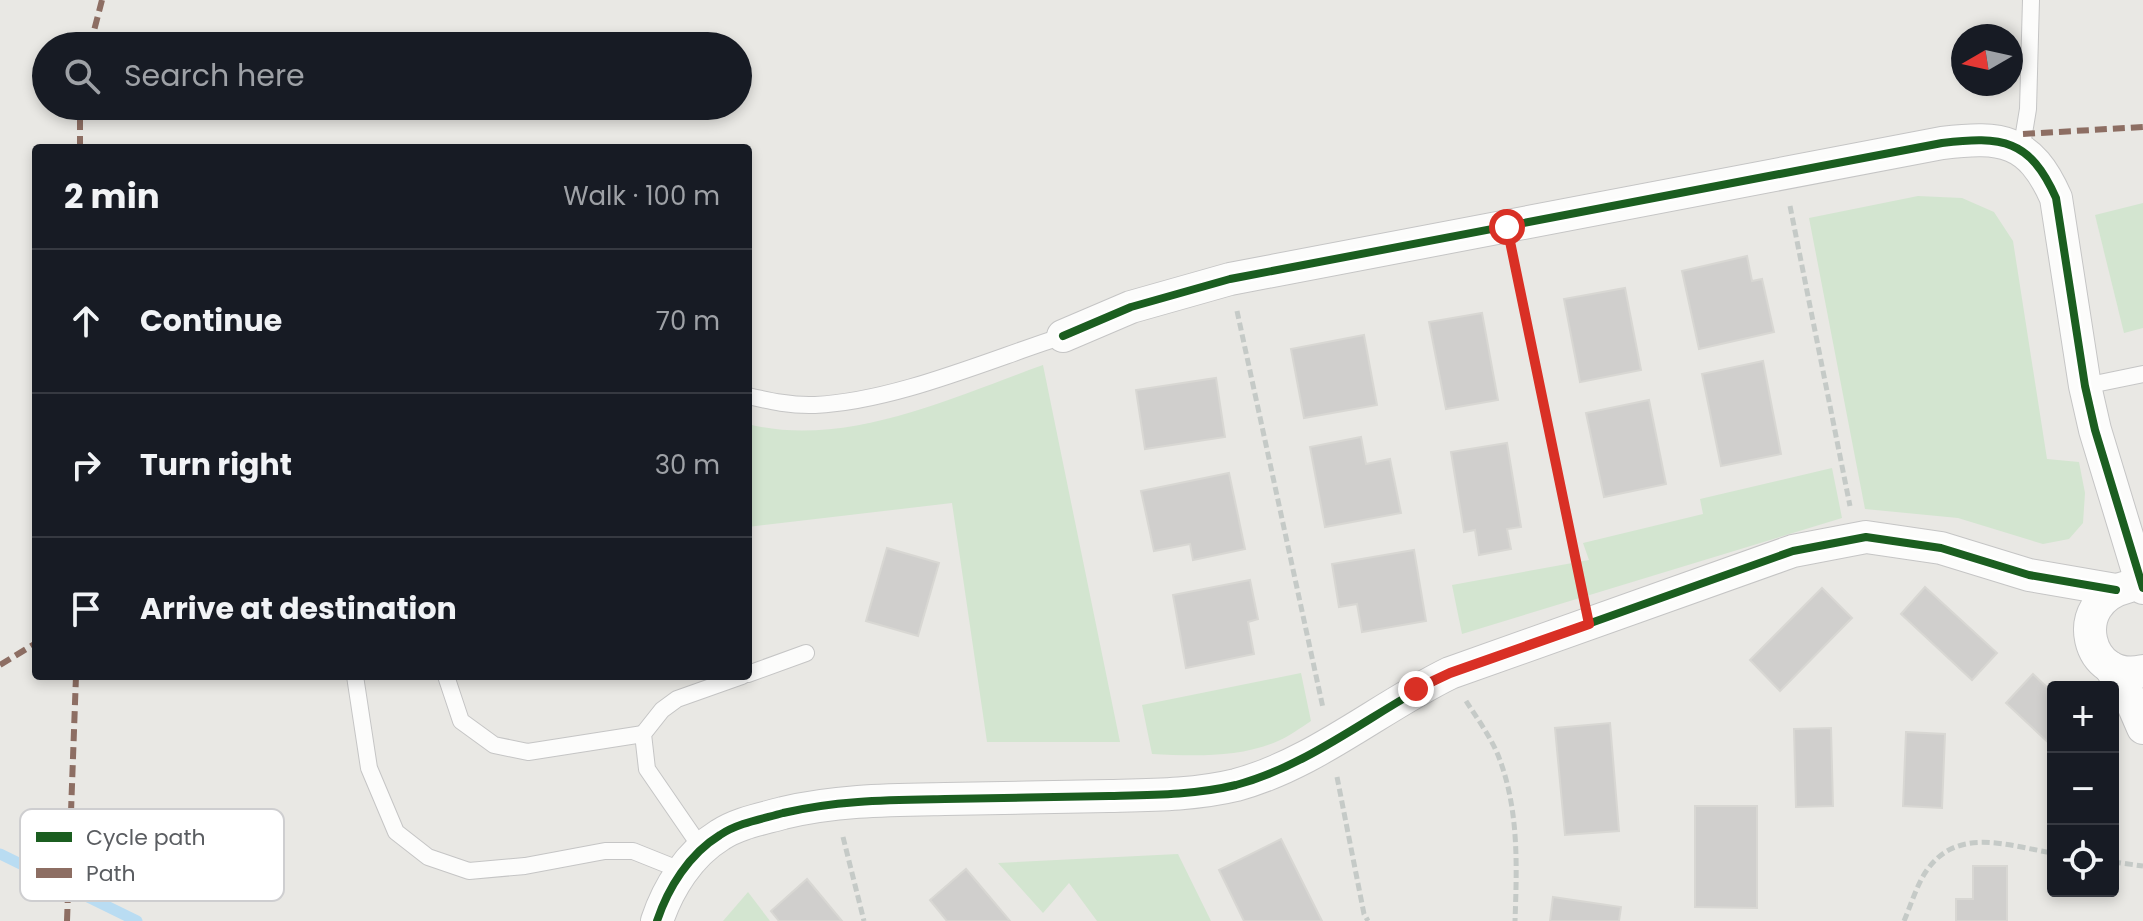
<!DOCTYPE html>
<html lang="en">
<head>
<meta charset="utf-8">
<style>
	:root { --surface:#171b24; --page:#20242c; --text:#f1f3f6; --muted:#9ea1a6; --line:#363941 }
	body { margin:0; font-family:Poppins,sans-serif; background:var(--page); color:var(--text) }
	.controls { position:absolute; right:24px; bottom:24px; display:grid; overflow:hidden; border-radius:8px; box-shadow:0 4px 12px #0003 }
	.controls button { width:72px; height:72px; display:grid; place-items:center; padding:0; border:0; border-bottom:2px solid var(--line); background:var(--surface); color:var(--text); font:40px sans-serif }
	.compass { position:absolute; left:1951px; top:24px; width:72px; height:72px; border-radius:50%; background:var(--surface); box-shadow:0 4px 12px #0003; rotate:261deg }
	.stop { position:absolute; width:24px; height:24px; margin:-18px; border:6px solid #d93025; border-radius:50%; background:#fff }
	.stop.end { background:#d93025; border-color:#fff; box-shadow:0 2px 8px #0008 }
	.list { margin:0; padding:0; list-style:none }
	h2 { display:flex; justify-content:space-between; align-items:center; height:104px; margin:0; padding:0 32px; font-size:34px }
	h2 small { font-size:26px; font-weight:400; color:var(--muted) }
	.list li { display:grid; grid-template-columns:52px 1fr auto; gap:24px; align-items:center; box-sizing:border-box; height:144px; padding:0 32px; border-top:2px solid var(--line) }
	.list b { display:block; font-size:30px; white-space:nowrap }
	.list em { font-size:26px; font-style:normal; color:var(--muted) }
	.icon { flex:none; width:44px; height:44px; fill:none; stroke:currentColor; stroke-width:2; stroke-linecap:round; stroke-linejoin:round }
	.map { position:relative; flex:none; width:2143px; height:921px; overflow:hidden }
	.search { position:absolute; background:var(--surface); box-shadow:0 4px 12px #0003; left:32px; top:32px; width:720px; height:88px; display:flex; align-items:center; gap:20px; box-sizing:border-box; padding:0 28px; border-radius:44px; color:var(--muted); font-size:30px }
	.panel { position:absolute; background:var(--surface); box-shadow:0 4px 12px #0003; left:32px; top:144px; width:720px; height:536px; border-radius:8px }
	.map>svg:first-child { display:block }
</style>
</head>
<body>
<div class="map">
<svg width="2143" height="921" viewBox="0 0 2143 921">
	<rect width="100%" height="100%" fill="#e9e8e4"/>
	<g fill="#d3e5d0">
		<path d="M 1918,196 L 1962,198 L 1994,212 L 2013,241 L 2047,459 L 2079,462 L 2085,493 L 2083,523 L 2069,539 L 2043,544 L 1958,518 L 1865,509 L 1809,218 Z"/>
		<path d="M 2143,203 L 2143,328 L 2124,333 L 2095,215 Z"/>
		<path d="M 1043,365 L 1120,742 L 987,742 L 952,503 L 748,527 L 748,424 C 844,449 953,397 1043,365 Z"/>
		<path d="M 1832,468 L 1842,518 L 1462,634 L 1452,585 L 1589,560 L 1583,543 L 1703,514 L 1700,499 Z"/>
		<path d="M 1301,673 L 1311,721 C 1300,728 1290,736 1278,741 C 1239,758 1194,756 1152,754 L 1142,705 Z"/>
		<path d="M 1178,854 L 1211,921 L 1097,921 L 1069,883 L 1043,913 L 998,863 Z"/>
		<path d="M 748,892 L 770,921 L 723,921 Z"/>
	</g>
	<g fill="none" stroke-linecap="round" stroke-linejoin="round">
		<path stroke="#b9dcf2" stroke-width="11" d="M 0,854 L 137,921"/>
	</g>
	<g fill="#d0cfcd" stroke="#d8d7d3" stroke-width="2">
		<path d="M 1747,256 L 1752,281 L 1762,279 L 1774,332 L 1699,349 L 1682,271 Z"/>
		<path d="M 1625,288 L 1641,370 L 1580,382 L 1564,299 Z"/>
		<path d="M 1482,313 L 1498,400 L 1446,409 L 1429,322 Z"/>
		<path d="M 1364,335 L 1377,405 L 1304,418 L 1291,349 Z"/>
		<path d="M 1763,361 L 1781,454 L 1721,466 L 1702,374 Z"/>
		<path d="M 1216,378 L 1225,437 L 1145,449 L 1136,390 Z"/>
		<path d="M 1649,400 L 1666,484 L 1604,497 L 1586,413 Z"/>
		<path d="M 1361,437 L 1366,464 L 1390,459 L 1401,513 L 1325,527 L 1310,447 Z"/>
		<path d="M 1507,443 L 1521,527 L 1507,529 L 1511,549 L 1479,555 L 1475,530 L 1464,532 L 1451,452 Z"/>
		<path d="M 1229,473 L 1245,549 L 1193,560 L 1190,544 L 1154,551 L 1141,491 Z"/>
		<path d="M 887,548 L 939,563 L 918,636 L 866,621 Z"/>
		<path d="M 1414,550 L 1426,621 L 1362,632 L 1357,604 L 1339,607 L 1332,564 Z"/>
		<path d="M 1250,580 L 1258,619 L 1248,622 L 1254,654 L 1186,668 L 1173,595 Z"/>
		<path d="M 1925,587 L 1997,653 L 1972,680 L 1901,614 Z"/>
		<path d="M 1822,588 L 1852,618 L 1780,691 L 1750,660 Z"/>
		<path d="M 2033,674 L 2053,693 L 2053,747 L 2006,703 Z"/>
		<path d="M 1610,723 L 1619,831 L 1565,835 L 1555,728 Z"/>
		<path d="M 1831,728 L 1833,806 L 1796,807 L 1794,729 Z"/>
		<path d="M 1906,732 L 1945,734 L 1942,808 L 1903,806 Z"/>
		<path d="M 1695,806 L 1757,806 L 1757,908 L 1695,907 Z"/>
		<path d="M 1281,839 L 1322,921 L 1244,921 L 1219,870 Z"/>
		<path d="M 1973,866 L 2007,866 L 2007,921 L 1956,921 L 1956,899 L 1973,899 Z"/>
		<path d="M 966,869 L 1010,921 L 947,921 L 930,900 Z"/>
		<path d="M 807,879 L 842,921 L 779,921 L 771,911 Z"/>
		<path d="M 1553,897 L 1621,907 L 1619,921 L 1550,921 Z"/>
	</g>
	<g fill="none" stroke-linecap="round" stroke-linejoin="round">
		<g stroke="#c5c5c5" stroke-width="18">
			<g id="lane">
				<path d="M 2021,151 L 2028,109 L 2031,0"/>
				<path d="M 2085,386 L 2143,374"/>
				<path d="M 748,396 C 770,401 792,406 815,405 C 895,401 986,361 1063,336"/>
				<path d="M 748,674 L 806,653"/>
				<path d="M 355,676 L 369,768 L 396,832 L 428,857 L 469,871 L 525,866 L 605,851 L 633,851 L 683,871"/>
				<path d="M 446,676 L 461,721 L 494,745 L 528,752 L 643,734"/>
				<path d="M 702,849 L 647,769 L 643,734 L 662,710 L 677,699 L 742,676"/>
			</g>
		</g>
		<g stroke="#c5c5c5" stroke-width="34">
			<g id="street">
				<path d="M 1063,336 L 1131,307 L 1230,279 L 1942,143 C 2002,136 2030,139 2056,198 L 2085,386 L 2095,430 L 2143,588"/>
				<path d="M 2127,587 C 2066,602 2087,685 2143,671"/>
				<path d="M 2110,667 L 2130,698 L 2143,728"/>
				<path d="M 657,921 C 668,888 689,854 720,835 C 738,823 762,819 783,813 C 837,800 890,800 945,799 C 1000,798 1054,797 1109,796 C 1151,795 1195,795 1236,785 C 1314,764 1378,708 1450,673 L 1793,551 L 1866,537 L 1941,548 L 2029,575 L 2116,590"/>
			</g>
		</g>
		<g stroke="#c5cac7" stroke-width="5" stroke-dasharray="8 4" stroke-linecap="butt">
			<path d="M 1790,206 L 1850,506"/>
			<path d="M 1514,261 L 1582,592"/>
			<path d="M 1237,311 L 1323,708"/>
			<path d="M 1466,701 C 1477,718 1490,736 1498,755 C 1519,808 1517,865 1515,921"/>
			<path d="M 1337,777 L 1364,914 L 1368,921"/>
			<path d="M 843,837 L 864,921"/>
			<path d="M 2113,862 L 2143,866"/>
			<path d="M 1904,921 C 1911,905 1917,884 1927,870 C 1958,826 2008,846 2053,853"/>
		</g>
		<use href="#lane" stroke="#fcfcfb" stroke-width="16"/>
		<use href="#street" stroke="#fcfcfb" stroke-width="32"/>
		<g stroke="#8d6e63" stroke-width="6" stroke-dasharray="12 6" stroke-linecap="butt">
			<path d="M 90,46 L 102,0"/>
			<path d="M 2023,134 L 2143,127"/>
			<path d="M 80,148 L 80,106"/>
			<path d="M 0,665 L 36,643"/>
			<path d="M 67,921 L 76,676"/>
		</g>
		<g stroke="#fff" stroke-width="13">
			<g id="cycleway">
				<path d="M 1063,336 L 1131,307 L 1230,279 L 1942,143 C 2002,136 2030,139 2056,198 L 2085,386 L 2095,430 L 2143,588"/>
				<path d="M 657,921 C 668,888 689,854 720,835 C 738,823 762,819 783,813 C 837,800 890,800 945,799 C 1000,798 1054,797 1109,796 C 1151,795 1195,795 1236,785 C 1314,764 1378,708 1450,673 L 1793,551 L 1866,537 L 1941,548 L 2029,575 L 2116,590"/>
			</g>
		</g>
		<use href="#cycleway" stroke="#1b5e20" stroke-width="8"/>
	</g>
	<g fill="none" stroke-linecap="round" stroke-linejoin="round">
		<path stroke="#d93025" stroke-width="10" d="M 1416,689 L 1450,673 L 1589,624 L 1507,227"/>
	</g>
	<rect x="20" y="809" width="264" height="92" rx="12" fill="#fff" stroke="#ceced0" stroke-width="2"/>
	<rect x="36" y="832" width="36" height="10" fill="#1b5e20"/>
	<rect x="36" y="868" width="36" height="10" fill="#8d6e63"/>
	<g font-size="22" fill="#5a5d61">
		<text x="86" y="845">Cycle path</text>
		<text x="86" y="881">Path</text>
	</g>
</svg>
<div class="controls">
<button>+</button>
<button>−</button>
<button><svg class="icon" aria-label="locate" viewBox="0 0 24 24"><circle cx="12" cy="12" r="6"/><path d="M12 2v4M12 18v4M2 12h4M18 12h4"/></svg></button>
</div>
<svg class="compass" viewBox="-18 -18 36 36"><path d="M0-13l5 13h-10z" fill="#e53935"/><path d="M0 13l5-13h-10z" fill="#9ea1a6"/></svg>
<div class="stop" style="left:1507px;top:227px"></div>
<div class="stop end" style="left:1416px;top:689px"></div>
<div class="search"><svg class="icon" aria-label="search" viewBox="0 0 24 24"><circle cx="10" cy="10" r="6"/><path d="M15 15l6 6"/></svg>Search here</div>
<section class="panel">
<h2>2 min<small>Walk · 100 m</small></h2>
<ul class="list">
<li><svg class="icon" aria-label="ahead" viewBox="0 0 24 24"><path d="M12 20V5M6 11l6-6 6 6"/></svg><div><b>Continue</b></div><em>70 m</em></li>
<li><svg class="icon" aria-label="right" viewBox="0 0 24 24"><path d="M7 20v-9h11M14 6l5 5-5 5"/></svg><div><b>Turn right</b></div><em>30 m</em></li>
<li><svg class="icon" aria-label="arrive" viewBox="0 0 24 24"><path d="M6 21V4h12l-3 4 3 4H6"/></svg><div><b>Arrive at destination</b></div></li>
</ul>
</section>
</div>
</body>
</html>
